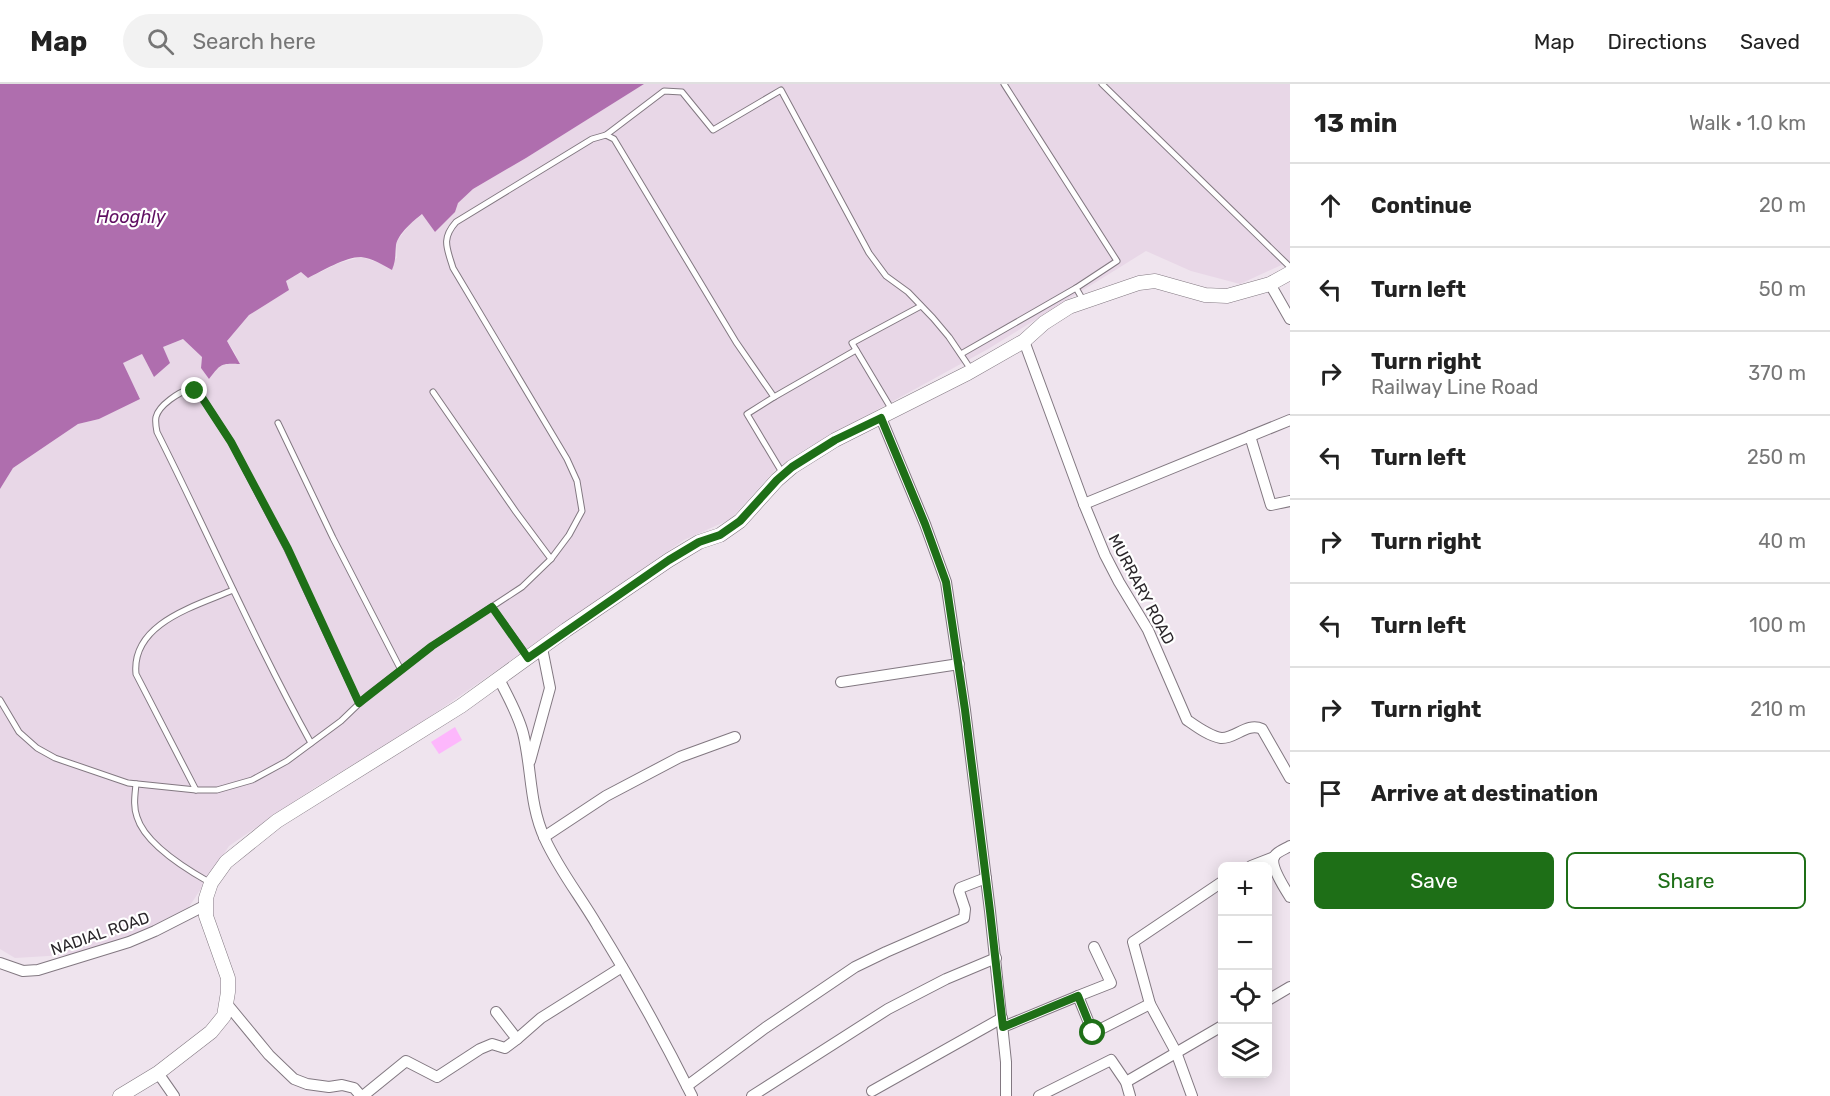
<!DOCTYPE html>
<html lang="en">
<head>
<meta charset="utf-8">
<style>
	:root { --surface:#fff; --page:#f2f2f2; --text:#222; --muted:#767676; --line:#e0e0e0; --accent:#1e6f17 }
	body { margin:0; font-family:Rubik,sans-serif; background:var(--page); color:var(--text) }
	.controls { position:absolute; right:18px; bottom:18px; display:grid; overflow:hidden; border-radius:9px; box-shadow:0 3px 15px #0003 }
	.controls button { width:54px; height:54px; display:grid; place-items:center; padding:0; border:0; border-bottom:2px solid var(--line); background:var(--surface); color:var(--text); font:30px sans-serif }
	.stop { position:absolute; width:18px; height:18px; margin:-14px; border:4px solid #1e6f17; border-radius:50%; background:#fff }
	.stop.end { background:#1e6f17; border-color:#fff; box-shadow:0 2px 6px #0008 }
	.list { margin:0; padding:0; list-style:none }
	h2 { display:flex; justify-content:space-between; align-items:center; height:78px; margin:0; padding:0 24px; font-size:26px }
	h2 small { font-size:20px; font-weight:400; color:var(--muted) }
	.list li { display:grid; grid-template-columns:39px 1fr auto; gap:18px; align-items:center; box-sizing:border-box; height:84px; padding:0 24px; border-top:2px solid var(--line) }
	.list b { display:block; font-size:22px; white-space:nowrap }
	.list p { margin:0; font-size:20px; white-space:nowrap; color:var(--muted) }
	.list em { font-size:20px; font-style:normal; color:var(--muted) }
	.actions { display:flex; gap:12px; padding:18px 24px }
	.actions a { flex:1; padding:14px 0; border:2px solid var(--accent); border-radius:9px; text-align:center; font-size:21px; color:var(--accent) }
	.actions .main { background:var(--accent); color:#fff }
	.icon { flex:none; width:33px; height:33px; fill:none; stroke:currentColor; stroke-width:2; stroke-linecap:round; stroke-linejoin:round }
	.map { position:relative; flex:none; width:1290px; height:1012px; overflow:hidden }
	header { display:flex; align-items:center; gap:36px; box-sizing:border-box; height:84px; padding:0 30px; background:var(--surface); border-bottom:2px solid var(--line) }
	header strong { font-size:28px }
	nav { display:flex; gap:33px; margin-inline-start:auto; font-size:21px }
	.search { width:420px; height:54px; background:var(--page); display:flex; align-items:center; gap:15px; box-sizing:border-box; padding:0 21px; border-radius:33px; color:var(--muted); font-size:22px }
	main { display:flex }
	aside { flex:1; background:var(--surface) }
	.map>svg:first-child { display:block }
</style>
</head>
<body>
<header>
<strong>Map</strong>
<div class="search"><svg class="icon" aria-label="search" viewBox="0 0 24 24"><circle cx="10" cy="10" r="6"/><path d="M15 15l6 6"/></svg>Search here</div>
<nav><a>Map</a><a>Directions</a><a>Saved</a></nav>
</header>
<main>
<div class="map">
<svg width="1290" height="1012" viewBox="0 0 1290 1012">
	<rect width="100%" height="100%" fill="#efe4ee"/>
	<path fill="#e8d7e7" d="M 644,0 L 1290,0 L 1290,177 L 1240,200 L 1191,187 L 1146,167 L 988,265 L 804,366 L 777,384 L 731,435 L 684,456 L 415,643 L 314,704 L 229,762 L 189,823 L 138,850 L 81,870 L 15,874 L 0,865 L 0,405 L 13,384 L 78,340 L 99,335 L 140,314 L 122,279 L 142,270 L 154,293 L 163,263 L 183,255 L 202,273 L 201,284 L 209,295 L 220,282 L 224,279 L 239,280 L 235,269 L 227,257 L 249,231 L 289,206 L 286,197 L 301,188 L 308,194 L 339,179 L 361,173 L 380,179 L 397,174 L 396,158 L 411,139 L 423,130 L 435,148 L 458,119 L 473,105 L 526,74 Z"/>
	<path fill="#af6eae" d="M 0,0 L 644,0 L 526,74 L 473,105 L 458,119 L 455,128 L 435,148 L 422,130 C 413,137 398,150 396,161 C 395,172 396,176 392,186 C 383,181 372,174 361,173 C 345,173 322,187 308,194 L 301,188 L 286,197 L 289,206 L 249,231 L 227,257 L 240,280 C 220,279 221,280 209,295 L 201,284 L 202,273 L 183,255 L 163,263 L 170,279 L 154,293 L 142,270 L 123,279 L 140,315 L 99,335 L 78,340 L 13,384 L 0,405 Z"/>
	<path fill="#fdb7fc" d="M 455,643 L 462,656 L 439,670 L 431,658 Z"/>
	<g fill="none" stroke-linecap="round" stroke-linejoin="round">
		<g stroke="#827881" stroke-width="7">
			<g id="service">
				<path d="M 1004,0 L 1117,177 L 1076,204"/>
				<path d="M 1102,0 L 1290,183"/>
				<path d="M 606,51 L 664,7 L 682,8 L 713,46 L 781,6 L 869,169 L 886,192 L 908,208 L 933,234 L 949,253 L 972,287"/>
				<path d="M 961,270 L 1076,204 L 1083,216"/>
				<path d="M 433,308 L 516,428 L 551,475"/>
				<path d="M 774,313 L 856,266"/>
				<path d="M 892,326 L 852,259 L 921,222"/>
				<path d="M 278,339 L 333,454 L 401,586"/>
				<path d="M 492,523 L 528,573"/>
				<path d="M 0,616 L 19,648 L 37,664 L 55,674 L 128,699 L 196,706 L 217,706 L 252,696 L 287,677 L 341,637 L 368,611 L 432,562 L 522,503 L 551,475 L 569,451 L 582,427 L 577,397 L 567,375 L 453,184 C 447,164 441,155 456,138 L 592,55 L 606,51 L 614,55 L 736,258 L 774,313 L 747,330 L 783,390"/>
				<path d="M 311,659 C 255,558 209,451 157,348 C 156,343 155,338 156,333 C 159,321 179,308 190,305 L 201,312 L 231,358 L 287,465 L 359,619"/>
				<path d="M 136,700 C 135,711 133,722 137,733 C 145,760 186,785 209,798"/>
				<path d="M 196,706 L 136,590 C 131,539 196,522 233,506"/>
			</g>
		</g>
		<g stroke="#827881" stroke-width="12">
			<g id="minor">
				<path d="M 1270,200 L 1290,235"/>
				<path d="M 1024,257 L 1084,420 L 1105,471 L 1119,498 L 1148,546 L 1187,636 C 1197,643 1209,652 1221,654 C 1235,655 1247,638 1262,645 L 1290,694"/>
				<path d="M 881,334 L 925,440 L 946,498 L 965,626 L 990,827 L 1006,978 L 1006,1012"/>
				<path d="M 1250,352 L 1271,421 L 1290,417"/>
				<path d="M 1084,420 L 1290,336"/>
				<path d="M 499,595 C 508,613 518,630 523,649 C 532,685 529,721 545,755 C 559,786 580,812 597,841 C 631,896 663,954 692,1012"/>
				<path d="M 841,598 L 959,580"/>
				<path d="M 530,677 L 550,604 L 542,564"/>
				<path d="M 544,753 L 606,712 L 680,673 L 735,653"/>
				<path d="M 1290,762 C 1285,765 1276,768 1274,773 C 1270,782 1285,805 1290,813"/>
				<path d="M 1251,782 L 1274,773"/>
				<path d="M 0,879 L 23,887 L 38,886 L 129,858 L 155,847 L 206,821"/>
				<path d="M 1078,912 L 1111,899 L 1094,863"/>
				<path d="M 1268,916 L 1290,903"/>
				<path d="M 227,920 L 269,971 L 294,995 L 307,1000 L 329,1003 L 342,1001 L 354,1004 L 361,1012"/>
				<path d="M 1003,943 L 1078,912 L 1093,949 L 1150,920"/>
				<path d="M 517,955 L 541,934 L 622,883"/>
				<path d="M 158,989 L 174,1012"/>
				<path d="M 1126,998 L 1222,942"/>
				<path d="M 687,1002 L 765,944 L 855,883 L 886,868 L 964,834 L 965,825 L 959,807 L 960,804 L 986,794"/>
				<path d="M 872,1007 L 1002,934"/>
				<path d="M 363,1012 L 406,977 L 437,993 L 480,965 L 492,960 L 505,964 L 517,955 L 496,928"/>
				<path d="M 752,1012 L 888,925 L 946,895 L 996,874"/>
				<path d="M 1039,1012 L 1111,976 L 1126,998 L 1130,1012"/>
				<path d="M 1192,1012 L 1176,968 L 1150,920 L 1133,858 L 1222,798"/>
			</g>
		</g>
		<g stroke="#827881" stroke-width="15">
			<path id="tertiary" d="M 120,1012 L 158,989 L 211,948 L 224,932 L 228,908 L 228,894 L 206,832 L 206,814 L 211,799 L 226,778 L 277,737 L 461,622 L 566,546 L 669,476 L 699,458 L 720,451 L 740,437 L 777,396 L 792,383 L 835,356 L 968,289 L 1024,257 L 1044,239 L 1069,223 L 1139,199 L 1155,197 L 1205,211 L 1227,212 L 1270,200 L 1290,189"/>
		</g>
		<use href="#service" stroke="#fff" stroke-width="5"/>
		<use href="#minor" stroke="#fff" stroke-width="10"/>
		<use href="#tertiary" stroke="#fff" stroke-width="14"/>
	</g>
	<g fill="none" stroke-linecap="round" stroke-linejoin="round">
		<path stroke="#1e6f17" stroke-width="8" d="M 195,307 L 201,312 L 231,358 L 288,465 L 359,619 L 432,562 L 492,523 L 528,574 L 669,476 L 699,458 L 720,451 L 740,437 L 777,396 L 792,383 L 835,356 L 881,334 L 925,440 L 946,498 L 965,626 L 990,827 L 1003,943 L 1078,912 L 1093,949"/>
	</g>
	<g text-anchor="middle" stroke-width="4.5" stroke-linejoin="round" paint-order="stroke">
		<g font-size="16" fill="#2b272b" stroke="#fff">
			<text transform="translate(1142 505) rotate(62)" y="6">MURRARY ROAD</text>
			<text transform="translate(100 849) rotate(-19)" y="6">NADIAL ROAD</text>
		</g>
		<g font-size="18" font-style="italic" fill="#600e62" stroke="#fff">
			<text x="131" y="139">Hooghly</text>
		</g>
	</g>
</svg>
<div class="controls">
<button>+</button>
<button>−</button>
<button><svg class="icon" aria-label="locate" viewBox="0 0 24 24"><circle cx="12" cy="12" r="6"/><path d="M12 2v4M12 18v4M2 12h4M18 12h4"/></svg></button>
<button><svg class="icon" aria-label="layers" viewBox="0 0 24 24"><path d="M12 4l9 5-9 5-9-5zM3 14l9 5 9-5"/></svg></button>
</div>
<div class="stop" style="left:1093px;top:949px"></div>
<div class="stop end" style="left:195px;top:307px"></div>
</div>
<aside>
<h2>13 min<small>Walk · 1.0 km</small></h2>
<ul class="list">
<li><svg class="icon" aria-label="ahead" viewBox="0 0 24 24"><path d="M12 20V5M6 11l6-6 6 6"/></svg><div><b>Continue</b></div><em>20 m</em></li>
<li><svg class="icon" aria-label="left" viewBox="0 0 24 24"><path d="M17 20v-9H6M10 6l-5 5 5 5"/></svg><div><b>Turn left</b></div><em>50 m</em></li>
<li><svg class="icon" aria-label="right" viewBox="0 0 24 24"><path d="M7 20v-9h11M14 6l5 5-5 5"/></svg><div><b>Turn right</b><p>Railway Line Road</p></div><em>370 m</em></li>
<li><svg class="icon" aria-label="left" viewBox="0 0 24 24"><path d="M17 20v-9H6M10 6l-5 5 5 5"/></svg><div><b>Turn left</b></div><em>250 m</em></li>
<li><svg class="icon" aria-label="right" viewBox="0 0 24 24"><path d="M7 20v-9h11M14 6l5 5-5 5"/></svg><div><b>Turn right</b></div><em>40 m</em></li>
<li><svg class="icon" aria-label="left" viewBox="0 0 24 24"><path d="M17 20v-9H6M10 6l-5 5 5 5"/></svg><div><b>Turn left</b></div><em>100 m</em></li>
<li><svg class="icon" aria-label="right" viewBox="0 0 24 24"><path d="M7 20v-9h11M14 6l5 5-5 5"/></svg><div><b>Turn right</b></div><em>210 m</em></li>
<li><svg class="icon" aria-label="arrive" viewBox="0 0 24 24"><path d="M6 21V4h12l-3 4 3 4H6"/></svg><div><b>Arrive at destination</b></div></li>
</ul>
<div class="actions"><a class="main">Save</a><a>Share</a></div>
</aside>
</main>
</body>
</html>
